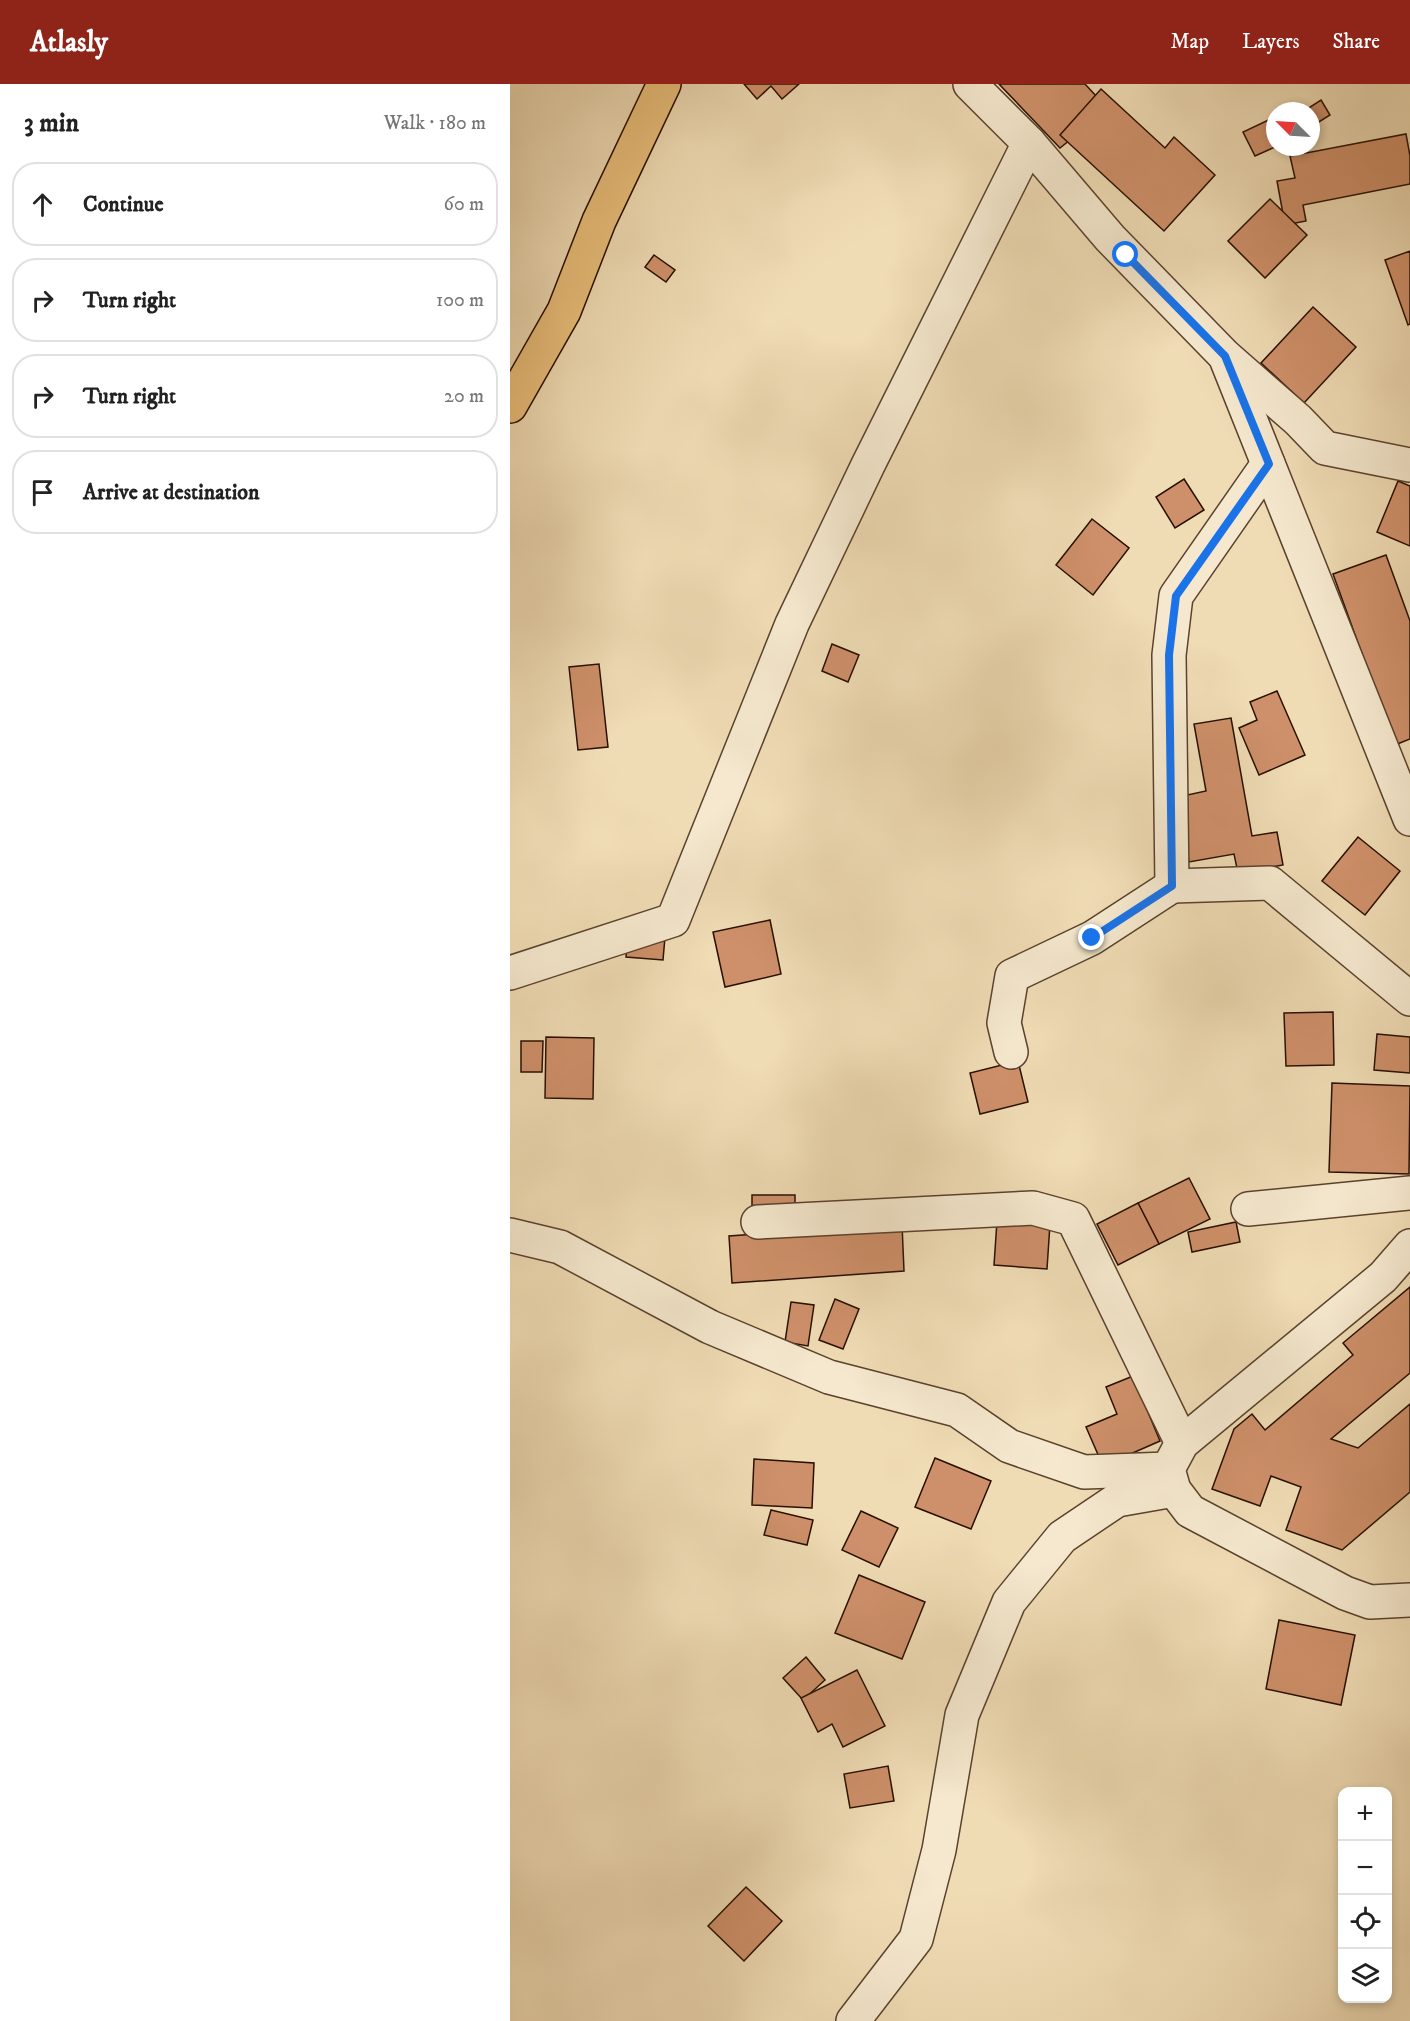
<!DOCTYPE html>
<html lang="en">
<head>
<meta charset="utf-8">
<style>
	:root { --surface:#fff; --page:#f2f2f2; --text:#222; --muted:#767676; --line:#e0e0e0; --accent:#8f2418 }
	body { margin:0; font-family:"IM FELL DW Pica",serif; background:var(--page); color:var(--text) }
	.controls { position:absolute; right:18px; bottom:18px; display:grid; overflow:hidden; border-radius:12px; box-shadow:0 3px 9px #0003 }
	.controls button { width:54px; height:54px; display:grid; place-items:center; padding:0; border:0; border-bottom:2px solid var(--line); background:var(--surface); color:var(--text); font:30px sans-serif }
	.compass { position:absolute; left:756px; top:18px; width:54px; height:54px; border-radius:50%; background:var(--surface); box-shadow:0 3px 9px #0003; rotate:294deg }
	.stop { position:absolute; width:18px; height:18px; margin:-14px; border:4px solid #1a73e8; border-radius:50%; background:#fff }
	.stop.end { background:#1a73e8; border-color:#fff; box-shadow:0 2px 6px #0008 }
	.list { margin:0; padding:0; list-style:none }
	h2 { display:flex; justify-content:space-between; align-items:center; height:78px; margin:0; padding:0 24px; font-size:26px }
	h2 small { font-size:20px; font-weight:400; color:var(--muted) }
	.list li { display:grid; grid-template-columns:39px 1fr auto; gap:18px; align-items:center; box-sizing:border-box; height:84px; margin:0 12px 12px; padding:0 12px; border:2px solid var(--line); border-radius:24px }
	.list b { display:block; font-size:22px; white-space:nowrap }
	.list em { font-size:20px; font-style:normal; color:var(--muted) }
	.icon { flex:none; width:33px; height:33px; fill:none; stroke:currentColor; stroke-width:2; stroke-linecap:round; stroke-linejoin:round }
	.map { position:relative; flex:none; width:900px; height:1937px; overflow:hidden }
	header { display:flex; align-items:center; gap:36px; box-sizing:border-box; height:84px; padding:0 30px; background:var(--accent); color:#fff }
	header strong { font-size:28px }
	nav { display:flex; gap:33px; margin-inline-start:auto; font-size:21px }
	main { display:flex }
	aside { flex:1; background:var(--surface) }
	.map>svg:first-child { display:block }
</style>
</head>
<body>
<header>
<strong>Atlasly</strong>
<nav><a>Map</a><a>Layers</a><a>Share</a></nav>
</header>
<main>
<aside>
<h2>3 min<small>Walk · 180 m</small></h2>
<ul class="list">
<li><svg class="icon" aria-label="ahead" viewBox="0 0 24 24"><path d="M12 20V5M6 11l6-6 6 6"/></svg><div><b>Continue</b></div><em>60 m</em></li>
<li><svg class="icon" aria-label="right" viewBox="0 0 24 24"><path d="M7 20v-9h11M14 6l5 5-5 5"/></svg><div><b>Turn right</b></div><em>100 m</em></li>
<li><svg class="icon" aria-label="right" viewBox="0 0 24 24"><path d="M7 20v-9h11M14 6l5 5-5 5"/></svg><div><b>Turn right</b></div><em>20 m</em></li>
<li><svg class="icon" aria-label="arrive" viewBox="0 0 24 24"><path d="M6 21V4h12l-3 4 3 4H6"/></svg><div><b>Arrive at destination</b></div></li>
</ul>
</aside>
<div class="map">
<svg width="900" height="1937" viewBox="0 0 900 1937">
	<rect width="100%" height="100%" fill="#efdbb4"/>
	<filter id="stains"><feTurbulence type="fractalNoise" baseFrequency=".00333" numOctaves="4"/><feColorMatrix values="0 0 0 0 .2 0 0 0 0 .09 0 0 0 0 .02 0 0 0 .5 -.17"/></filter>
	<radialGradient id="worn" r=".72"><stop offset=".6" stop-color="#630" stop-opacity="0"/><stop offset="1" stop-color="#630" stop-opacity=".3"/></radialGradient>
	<g fill="#ce906a" stroke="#280f00" stroke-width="1.5">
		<path d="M 234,0 L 289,0 L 272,15 L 261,2 L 247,15 Z"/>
		<path d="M 489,0 L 575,0 L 598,25 L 550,64 Z"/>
		<path d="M 591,5 L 655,64 L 664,53 L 705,91 L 654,147 L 550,51 Z"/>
		<path d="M 811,16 L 820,31 L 801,43 L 801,27 L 794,27 Z"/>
		<path d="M 765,33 L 765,63 L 745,72 L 733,48 Z"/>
		<path d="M 896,50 L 900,72 L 900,100 L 793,121 L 796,137 L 775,141 L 767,97 L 785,94 L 780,72 Z"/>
		<path d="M 760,115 L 797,151 L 755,194 L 718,157 Z"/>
		<path d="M 900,167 L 900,240 L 898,241 L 875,176 Z"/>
		<path d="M 144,171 L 165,186 L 156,198 L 135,183 Z"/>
		<path d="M 803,223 L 846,263 L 794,319 L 751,279 Z"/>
		<path d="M 674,395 L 694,426 L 665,444 L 646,413 Z"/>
		<path d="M 888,397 L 900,402 L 900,462 L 867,448 Z"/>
		<path d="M 582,435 L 619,464 L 583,511 L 546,481 Z"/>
		<path d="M 876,471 L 900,537 L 900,655 L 885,661 L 823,490 Z"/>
		<path d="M 322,560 L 349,571 L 338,598 L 312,587 Z"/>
		<path d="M 89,580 L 98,663 L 68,666 L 59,583 Z"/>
		<path d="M 767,607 L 795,671 L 749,691 L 729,644 L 747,636 L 740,618 Z"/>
		<path d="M 721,634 L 742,752 L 767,748 L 773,781 L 728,789 L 724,770 L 679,778 L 668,713 L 696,707 L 684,640 Z"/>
		<path d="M 848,753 L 890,787 L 855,831 L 812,797 Z"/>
		<path d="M 260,836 L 271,890 L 215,903 L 203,848 Z"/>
		<path d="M 118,851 L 155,853 L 153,876 L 116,873 Z"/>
		<path d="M 823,928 L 824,981 L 776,982 L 774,929 Z"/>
		<path d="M 867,950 L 900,953 L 900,989 L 864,986 Z"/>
		<path d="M 36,953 L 84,954 L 83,1015 L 35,1014 Z"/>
		<path d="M 11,957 L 33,957 L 32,988 L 11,988 Z"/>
		<path d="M 508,977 L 518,1018 L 470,1030 L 460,989 Z"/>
		<path d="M 822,999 L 900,1002 L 899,1090 L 819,1088 Z"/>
		<path d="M 679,1094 L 700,1135 L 649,1160 L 628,1119 Z"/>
		<path d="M 242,1111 L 285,1111 L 285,1132 L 242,1133 Z"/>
		<path d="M 628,1119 L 649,1160 L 608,1181 L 587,1140 Z"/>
		<path d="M 487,1137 L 540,1140 L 537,1185 L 484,1181 Z"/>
		<path d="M 726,1138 L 730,1158 L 682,1168 L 678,1148 Z"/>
		<path d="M 392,1140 L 394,1187 L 222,1199 L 219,1152 Z"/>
		<path d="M 900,1203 L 900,1289 L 821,1355 L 848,1364 L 900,1320 L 900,1408 L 832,1466 L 776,1446 L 791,1403 L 761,1392 L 750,1422 L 702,1405 L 724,1345 L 742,1330 L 755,1346 L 843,1271 L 833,1259 Z"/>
		<path d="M 325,1215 L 349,1225 L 333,1265 L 309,1256 Z"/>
		<path d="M 281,1218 L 304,1221 L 298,1262 L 275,1258 Z"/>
		<path d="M 623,1292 L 650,1357 L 593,1382 L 576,1343 L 607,1330 L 596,1303 Z"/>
		<path d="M 425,1374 L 481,1397 L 461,1445 L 405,1423 Z"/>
		<path d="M 244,1375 L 304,1379 L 302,1424 L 242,1421 Z"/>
		<path d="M 261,1426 L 303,1436 L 297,1461 L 254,1451 Z"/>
		<path d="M 351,1427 L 388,1444 L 369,1483 L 332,1466 Z"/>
		<path d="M 349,1491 L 415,1518 L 392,1575 L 325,1549 Z"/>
		<path d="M 769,1536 L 845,1551 L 831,1621 L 756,1605 Z"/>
		<path d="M 296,1573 L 315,1596 L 293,1616 L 273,1594 Z"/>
		<path d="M 347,1586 L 375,1642 L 333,1663 L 322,1640 L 308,1648 L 291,1614 Z"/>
		<path d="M 378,1682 L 384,1717 L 340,1724 L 334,1690 Z"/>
		<path d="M 236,1803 L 272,1837 L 234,1877 L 198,1842 Z"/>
	</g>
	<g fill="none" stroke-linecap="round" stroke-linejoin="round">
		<g stroke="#5a422d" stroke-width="36">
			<g id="minor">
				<path d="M 460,0 L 519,59 L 600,154 L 715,272 L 788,336 L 815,364 L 900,381"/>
				<path d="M 717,277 L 900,735"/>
				<path d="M 758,380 L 666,512 L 659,571 L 662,802 L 760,799 L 900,915"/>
				<path d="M 0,889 L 163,836 L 282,540 L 358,381 L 519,59"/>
				<path d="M 501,968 L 494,939 L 502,892 L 582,854 L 662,802"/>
				<path d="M 738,1125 L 900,1109"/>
				<path d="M 248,1138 L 523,1124 L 563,1135 L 672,1359"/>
				<path d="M 0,1151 L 50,1163 L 200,1243 L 319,1293 L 447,1326 L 499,1362 L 574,1388 L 658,1385"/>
				<path d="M 900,1162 L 873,1193 L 672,1359 L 658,1385 L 664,1406 L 680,1427 L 835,1509 L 860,1518 L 900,1516"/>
				<path d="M 343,1937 L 406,1855 L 429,1766 L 452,1631 L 499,1518 L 552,1453 L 607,1416 L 664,1406"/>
			</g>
		</g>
		<g stroke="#280f00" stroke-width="36">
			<path id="major" d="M 0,322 L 54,227 L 89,137 L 154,0"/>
		</g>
		<use href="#minor" stroke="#f5e8ce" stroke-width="33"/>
		<use href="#major" stroke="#e8be7a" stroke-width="33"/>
	</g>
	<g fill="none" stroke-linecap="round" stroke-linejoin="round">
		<path stroke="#1a73e8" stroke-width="8" d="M 582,854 L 662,802 L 659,571 L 666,512 L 759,380 L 715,272 L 616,171"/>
	</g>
	<rect width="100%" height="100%" filter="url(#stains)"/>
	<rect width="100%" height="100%" fill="url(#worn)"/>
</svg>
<div class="controls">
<button>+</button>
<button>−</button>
<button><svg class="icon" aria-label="locate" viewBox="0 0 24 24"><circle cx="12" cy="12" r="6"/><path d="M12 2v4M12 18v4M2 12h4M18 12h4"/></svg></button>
<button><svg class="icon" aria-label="layers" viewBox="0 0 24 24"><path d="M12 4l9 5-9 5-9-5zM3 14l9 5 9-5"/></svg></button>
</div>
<svg class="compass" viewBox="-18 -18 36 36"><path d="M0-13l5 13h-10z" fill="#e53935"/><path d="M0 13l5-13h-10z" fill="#767676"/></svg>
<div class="stop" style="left:616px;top:171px"></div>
<div class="stop end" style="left:582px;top:854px"></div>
</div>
</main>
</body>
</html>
